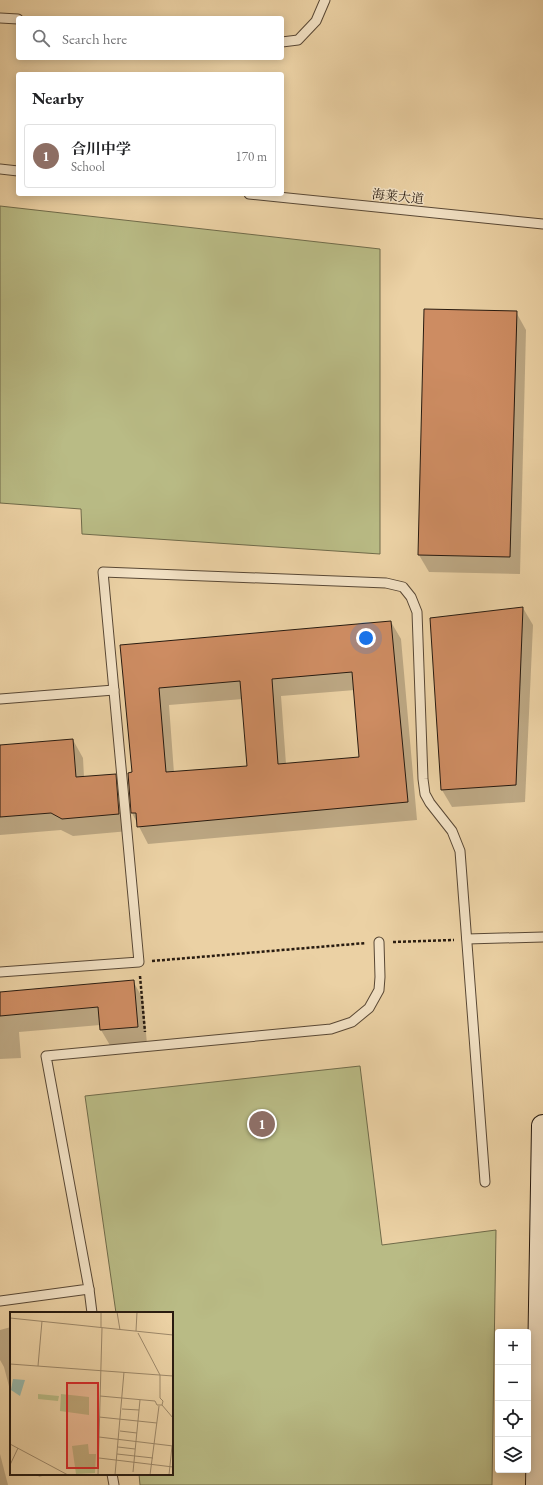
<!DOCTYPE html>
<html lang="en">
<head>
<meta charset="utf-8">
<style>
	:root { --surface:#fff; --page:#f2f2f2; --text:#202124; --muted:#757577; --line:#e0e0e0; --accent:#d93025 }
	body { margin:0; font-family:"EB Garamond","Noto Serif SC",serif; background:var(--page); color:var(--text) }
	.controls { position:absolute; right:12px; bottom:12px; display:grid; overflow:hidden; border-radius:4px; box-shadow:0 2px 10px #0003 }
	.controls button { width:36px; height:36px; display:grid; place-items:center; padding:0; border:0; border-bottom:1px solid var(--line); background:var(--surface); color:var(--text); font:20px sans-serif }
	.you { position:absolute; left:366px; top:638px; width:14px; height:14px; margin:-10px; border:3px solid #fff; border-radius:50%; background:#1a73e8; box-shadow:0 0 0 6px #1a73e833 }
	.badge { display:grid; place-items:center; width:26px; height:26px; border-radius:50%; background:var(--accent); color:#fff; font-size:13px; font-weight:700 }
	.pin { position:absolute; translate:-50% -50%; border:2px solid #fff; box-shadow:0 1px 4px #0006 }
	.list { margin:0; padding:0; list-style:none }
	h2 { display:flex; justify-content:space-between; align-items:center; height:52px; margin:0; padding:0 16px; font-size:17px }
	h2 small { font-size:13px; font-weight:400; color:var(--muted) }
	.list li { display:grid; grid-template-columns:26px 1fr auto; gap:12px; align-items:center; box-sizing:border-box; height:64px; margin:0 8px 8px; padding:0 8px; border:1px solid var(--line); border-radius:4px }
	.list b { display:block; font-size:15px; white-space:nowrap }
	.list p { margin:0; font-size:13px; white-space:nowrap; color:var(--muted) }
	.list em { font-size:13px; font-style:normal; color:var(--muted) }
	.icon { flex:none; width:22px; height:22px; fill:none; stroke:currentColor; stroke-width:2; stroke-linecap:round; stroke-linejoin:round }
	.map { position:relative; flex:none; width:543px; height:1485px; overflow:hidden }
	.search { position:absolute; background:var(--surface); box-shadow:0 2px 10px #0003; left:16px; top:16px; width:268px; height:44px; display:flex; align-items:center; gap:10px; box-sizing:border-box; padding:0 14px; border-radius:4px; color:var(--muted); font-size:15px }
	.panel { position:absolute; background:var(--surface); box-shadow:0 2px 10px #0003; left:16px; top:72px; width:268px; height:124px; border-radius:4px }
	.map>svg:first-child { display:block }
</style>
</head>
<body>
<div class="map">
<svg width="543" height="1485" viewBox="0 0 543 1485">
	<rect width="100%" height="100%" fill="#ebd1a4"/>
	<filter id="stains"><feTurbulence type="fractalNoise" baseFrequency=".005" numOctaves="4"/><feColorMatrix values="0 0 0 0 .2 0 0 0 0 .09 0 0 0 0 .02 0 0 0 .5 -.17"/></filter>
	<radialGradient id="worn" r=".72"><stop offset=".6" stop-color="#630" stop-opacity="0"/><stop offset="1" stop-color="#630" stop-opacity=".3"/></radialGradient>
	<g fill="#b9bb85" stroke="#706b4a">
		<path d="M 0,206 L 380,249 L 380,554 L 82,534 L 81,509 L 0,503 Z"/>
		<path d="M 360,1066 L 382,1245 L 496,1230 L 492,1485 L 140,1485 L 139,1474 L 172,1474 L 172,1313 L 116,1313 L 85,1096 Z"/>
	</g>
	<g fill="#0003" fill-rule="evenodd">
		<path d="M 516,312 L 526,330 L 520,574 L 429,572 L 419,555 Z"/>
		<path d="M 523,608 L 533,625 L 525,802 L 452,807 L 442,790 L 431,619 Z"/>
		<path d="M 391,622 L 401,639 L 417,820 L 148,844 L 132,813 L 129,774 L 133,773 L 122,646 ZM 355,690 L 360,758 L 286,764 L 281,696 ZM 243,699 L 248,767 L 174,773 L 169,705 Z"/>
		<path d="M 73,740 L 83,758 L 84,777 L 115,775 L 125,792 L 129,831 L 73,836 L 61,830 L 0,835 L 0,746 Z"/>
		<path d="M 133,981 L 143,999 L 147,1044 L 111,1047 L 101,1030 L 100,1025 L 19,1032 L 21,1058 L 0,1059 L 0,993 Z"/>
		<path d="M 11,1327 L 11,1394 L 4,1367 L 0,1360 L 0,1330 Z"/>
		<path d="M 0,1454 L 8,1485 L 0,1485 Z"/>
		<path d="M 37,1474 L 49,1474 L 39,1477 Z"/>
	</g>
	<g fill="#cd8c62" stroke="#281b10" fill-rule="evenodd">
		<path d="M 424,309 L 517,311 L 510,557 L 418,555 Z"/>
		<path d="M 523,607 L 516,785 L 441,790 L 430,618 Z"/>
		<path d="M 391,621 L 408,802 L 137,827 L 136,813 L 131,813 L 128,773 L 132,772 L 120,645 ZM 352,672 L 359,757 L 278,764 L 272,679 ZM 240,681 L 247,766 L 166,772 L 159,688 Z"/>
		<path d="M 73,739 L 76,777 L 116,774 L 119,814 L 62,819 L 51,813 L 0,817 L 0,745 Z"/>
		<path d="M 134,980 L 138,1027 L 100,1030 L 98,1007 L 0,1016 L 0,992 Z"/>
	</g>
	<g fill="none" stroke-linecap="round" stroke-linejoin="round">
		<g stroke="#594835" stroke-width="11">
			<g id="service">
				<path d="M 0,18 L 18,19"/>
				<path d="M 282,42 L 298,40 L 316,21 L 325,0"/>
				<path d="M 0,169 L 18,171"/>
				<path d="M 249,194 L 543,224"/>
				<path d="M 0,699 L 114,690"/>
				<path d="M 467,939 L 543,937"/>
				<path d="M 0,972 L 139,962 L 103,572 L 386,583 L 403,587 L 411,597 L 417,612 L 423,779 L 425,794 L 430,803 L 452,831 L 460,851 L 485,1182"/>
				<path d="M 89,1289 L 92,1313"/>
				<path d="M 0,1301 L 89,1289 L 46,1056 L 331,1029 L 352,1022 L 369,1008 L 379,990 L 380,977 L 379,942"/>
				<path d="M 112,1474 L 114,1485"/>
			</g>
		</g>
		<g stroke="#281b10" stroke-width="24">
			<path id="secondary" d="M 537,1485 L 543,1126"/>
		</g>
		<g stroke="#281b10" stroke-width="2.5" stroke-dasharray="3 2" stroke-linecap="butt">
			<path d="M 393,942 L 454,940"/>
			<path d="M 152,961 L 366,943"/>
			<path d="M 140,976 L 145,1032"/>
		</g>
		<use href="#service" stroke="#f2e1c4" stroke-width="9"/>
		<use href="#secondary" stroke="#f2e1c4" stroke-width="22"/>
	</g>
	<g text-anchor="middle" stroke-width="3" stroke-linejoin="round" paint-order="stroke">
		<g font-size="13" fill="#281b10" stroke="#f2e1c4">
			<text transform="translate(398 196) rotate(6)" y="5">海莱大道</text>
		</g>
	</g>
	<g transform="translate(10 1312)">
		<rect width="163" height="163" fill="#ebd1a4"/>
		<path d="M 28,82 L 49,84 L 48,89 L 28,87 ZM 51,82 L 79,85 L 79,103 L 50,99 ZM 78,132 L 79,142 L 86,142 L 85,161 L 66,162 L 62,134 Z" fill="#b9bb85"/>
		<path d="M 3,67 L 15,68 L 10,84 L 1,78 Z" fill="#98b7a9"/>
		<path fill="none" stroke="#9d8869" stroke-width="1" d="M 91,0 L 91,15M 107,0 L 110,18M 0,6 L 163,23M 126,19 L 127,0M 128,21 L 150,63 L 150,86M 0,52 L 163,64M 28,54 L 32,9M 90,84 L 145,89M 145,89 L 147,93 L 152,93 L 153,89 L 150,86M 152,93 L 163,106M 112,97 L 129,98M 89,105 L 147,111M 110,119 L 127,121M 89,125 L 163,134M 0,132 L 58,163M 108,135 L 125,137M 107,142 L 143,146M 89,146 L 163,155M 0,153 L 8,136M 123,160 L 130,88M 88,163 L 92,16M 105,163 L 114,60M 140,163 L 149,94M 159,163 L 162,134"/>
		<path fill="#d62828" fill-opacity="0.15" stroke="#d62828" stroke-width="2" d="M 57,71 L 88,71 L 88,156 L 57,156 Z"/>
		<rect width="163" height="163" fill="none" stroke="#281b10" stroke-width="2"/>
	</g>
	<rect width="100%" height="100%" filter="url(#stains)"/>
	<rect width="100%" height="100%" fill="url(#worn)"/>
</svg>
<div class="controls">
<button>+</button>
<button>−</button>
<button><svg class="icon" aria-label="locate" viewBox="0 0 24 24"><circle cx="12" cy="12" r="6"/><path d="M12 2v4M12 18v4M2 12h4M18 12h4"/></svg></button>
<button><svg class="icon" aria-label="layers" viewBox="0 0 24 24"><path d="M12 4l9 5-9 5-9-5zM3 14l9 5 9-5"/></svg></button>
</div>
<div class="you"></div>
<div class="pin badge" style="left:262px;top:1124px;background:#8d6e63">1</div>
<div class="search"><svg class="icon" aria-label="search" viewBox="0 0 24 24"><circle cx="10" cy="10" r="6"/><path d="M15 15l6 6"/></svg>Search here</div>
<section class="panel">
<h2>Nearby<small></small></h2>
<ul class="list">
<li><span class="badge" style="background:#8d6e63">1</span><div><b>合川中学</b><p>School</p></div><em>170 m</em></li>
</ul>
</section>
</div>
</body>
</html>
